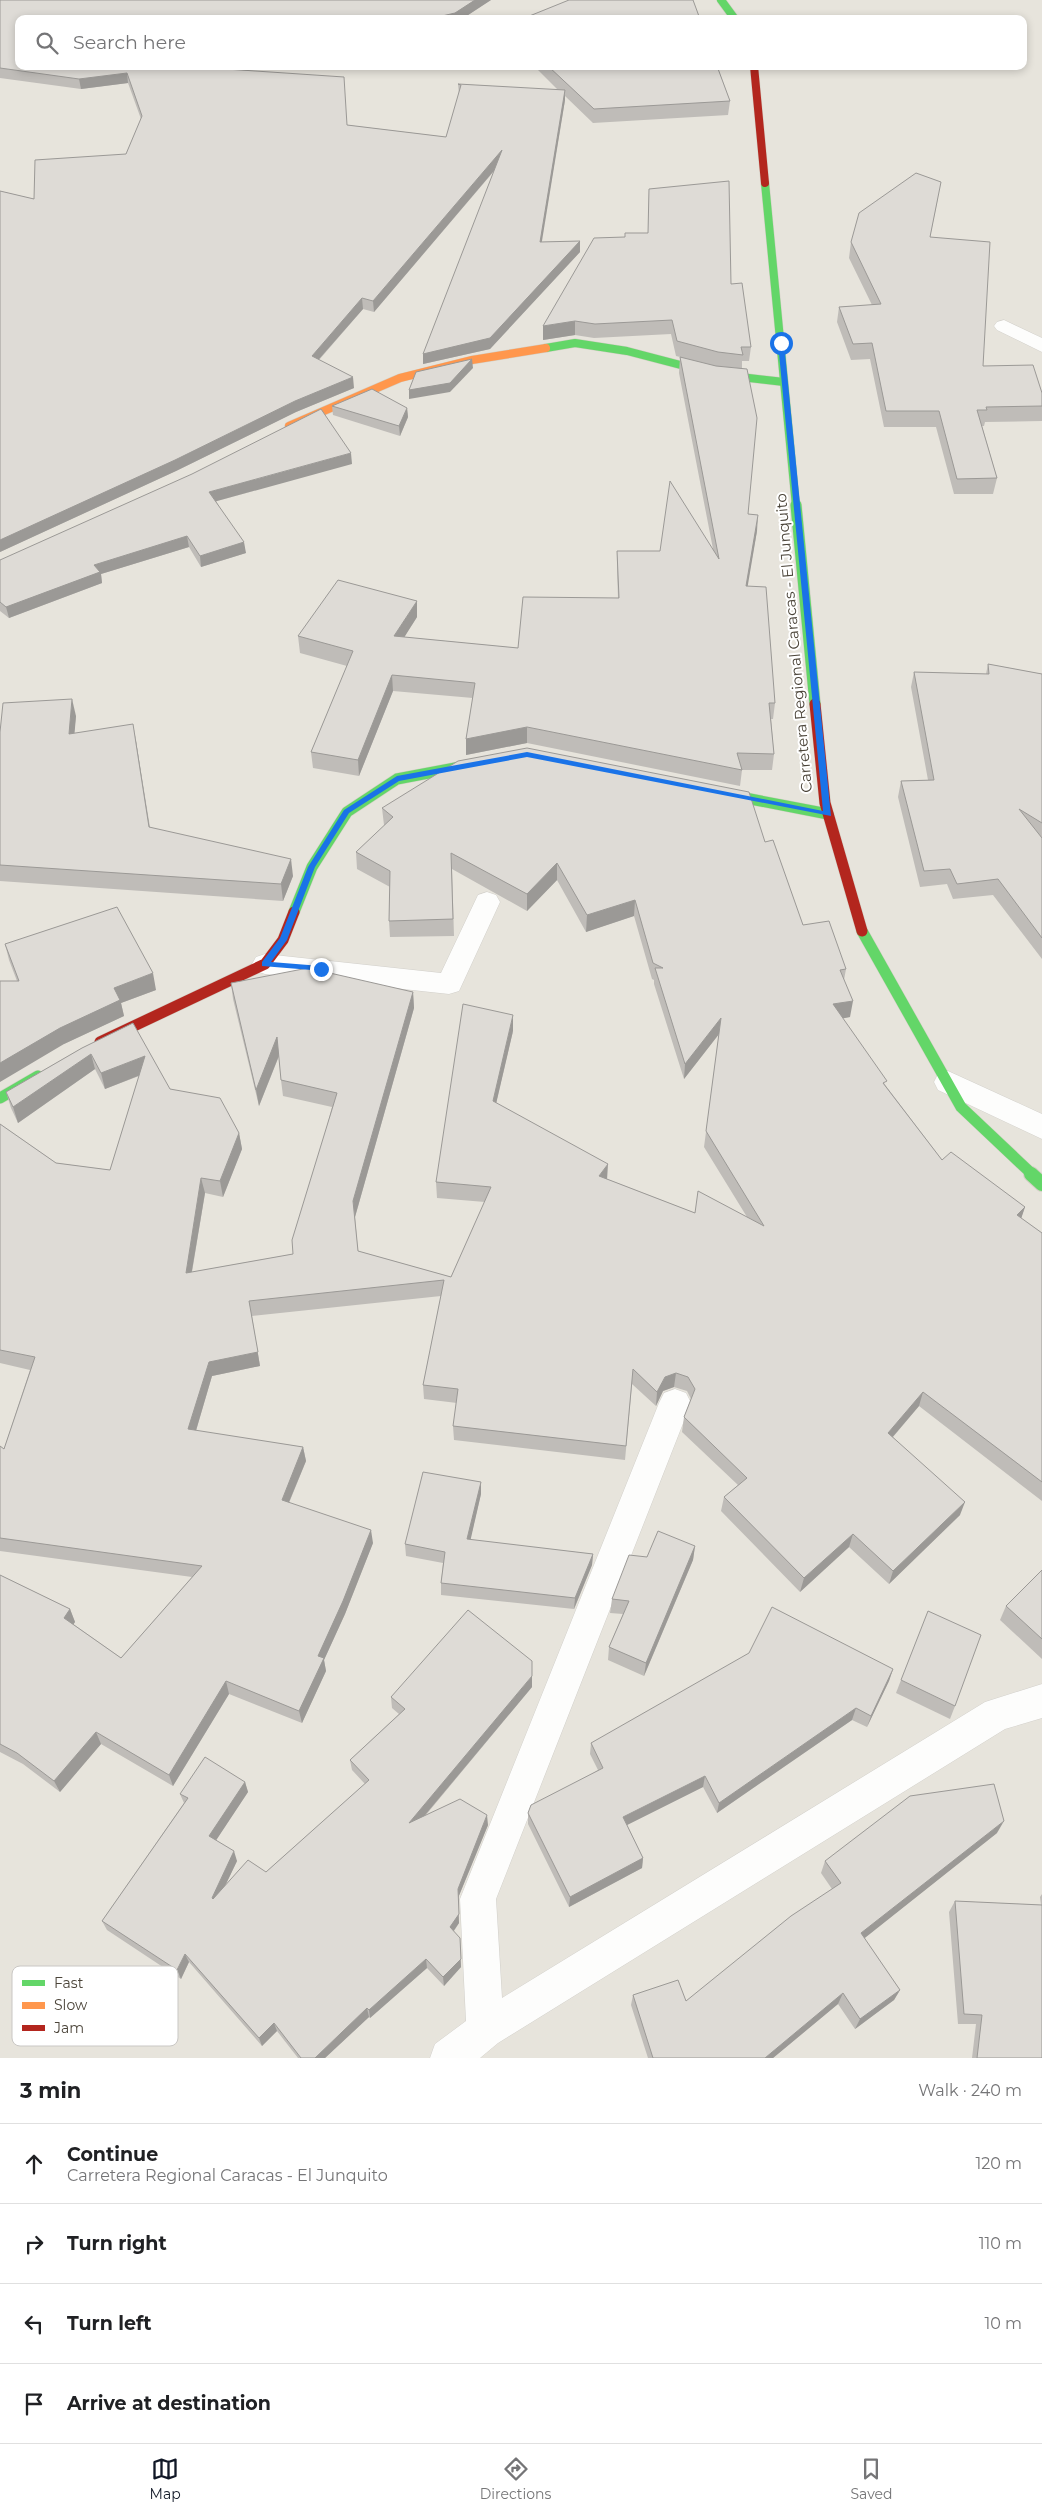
<!DOCTYPE html>
<html lang="en">
<head>
<meta charset="utf-8">
<style>
	:root { --surface:#fff; --page:#f6f6f6; --text:#202124; --muted:#757577; --line:#e0e0e0; --accent:#111827 }
	body { margin:0; font-family:Montserrat,sans-serif; background:var(--page); color:var(--text) }
	.stop { position:absolute; width:15px; height:15px; margin:-11px; border:4px solid #1a73e8; border-radius:50%; background:#fff }
	.stop.end { background:#1a73e8; border-color:#fff; box-shadow:0 1px 5px #0008 }
	.list { margin:0; padding:0; list-style:none }
	h2 { display:flex; justify-content:space-between; align-items:center; height:65px; margin:0; padding:0 20px; font-size:21px }
	h2 small { font-size:16px; font-weight:400; color:var(--muted) }
	.list li { display:grid; grid-template-columns:32px 1fr auto; gap:15px; align-items:center; box-sizing:border-box; height:80px; padding:0 20px; border-top:1px solid var(--line) }
	.list b { display:block; font-size:19px; white-space:nowrap }
	.list p { margin:0; font-size:16px; white-space:nowrap; color:var(--muted) }
	.list em { font-size:16px; font-style:normal; color:var(--muted) }
	.icon { flex:none; width:28px; height:28px; fill:none; stroke:currentColor; stroke-width:2; stroke-linecap:round; stroke-linejoin:round }
	.map { position:relative; flex:none; width:1042px; height:2058px; overflow:hidden }
	.search { position:absolute; background:var(--surface); box-shadow:0 2px 8px #0003; left:15px; right:15px; top:15px; height:55px; display:flex; align-items:center; gap:12px; box-sizing:border-box; padding:0 18px; border-radius:10px; color:var(--muted); font-size:19px }
	.sheet { height:385px; background:var(--surface) }
	nav { display:flex; justify-content:space-around; align-items:center; box-sizing:border-box; height:70px; border-top:1px solid var(--line); background:var(--surface); font-size:14px; color:var(--muted) }
	nav a { display:grid; justify-items:center; gap:2px }
	nav .on { color:var(--accent) }
	.map>svg:first-child { display:block }
</style>
</head>
<body>
<div class="map">
<svg width="1042" height="2058" viewBox="0 0 1042 2058">
	<rect width="100%" height="100%" fill="#f4f2ee"/>
	<path fill="#e7e4dc" fill-rule="evenodd" d="M 0,0 L 1042,0 L 1042,2058 L 0,2058 ZM 19,19 L 1023,19 L 1023,66 L 19,66 Z"/>
	<g fill="none" stroke-linecap="round" stroke-linejoin="round">
		<g stroke="#d2d0cb" stroke-width="1">
			<g id="street">
				<path d="M 1004,320 L 1042,338 L 1042,352 L 997,330 L 994,326 L 997,322 Z"/>
				<path d="M 487,892 L 496,895 L 500,902 L 459,991 L 449,994 L 265,974 L 256,971 L 252,964 L 256,957 L 265,954 L 441,973 L 478,895 Z"/>
				<path d="M 948,1071 L 1042,1114 L 1042,1139 L 938,1090 L 934,1082 L 938,1074 Z"/>
				<path d="M 675,1389 L 686,1393 L 691,1403 L 496,1899 L 502,1998 L 985,1702 L 1042,1684 L 1042,1718 L 1005,1729 L 498,2043 L 480,2058 L 430,2058 L 435,2044 L 466,2021 L 460,1899 L 659,1403 L 664,1393 Z"/>
			</g>
		</g>
		<g stroke="#d3cfc5" stroke-width="9">
			<g id="fast-far2">
				<path d="M 721,0 L 735,19"/>
				<path d="M 765,183 L 796,506"/>
				<path d="M 546,348 L 575,343 L 627,351 L 715,374 L 784,382"/>
			</g>
		</g>
		<g stroke="#d3cfc5" stroke-width="12">
			<g id="fast-far1">
				<path d="M 796,505 L 815,704"/>
				<path d="M 714,792 L 828,814"/>
				<path d="M 294,912 L 312,867 L 347,812 L 397,779 L 481,763"/>
				<path d="M 862,931 L 961,1107 L 1033,1175"/>
				<path d="M 0,1098 L 38,1076"/>
			</g>
		</g>
		<g stroke="#d3cfc5" stroke-width="16">
			<path id="fast" d="M 1031,1174 L 1042,1184"/>
		</g>
		<g stroke="#d3cfc5" stroke-width="9">
			<path id="slow" d="M 289,426 L 400,378 L 472,360 L 546,348"/>
		</g>
		<g stroke="#d3cfc5" stroke-width="9">
			<path id="jam-far1" d="M 754,66 L 765,183"/>
		</g>
		<g stroke="#d3cfc5" stroke-width="12">
			<g id="jam">
				<path d="M 815,704 L 825,803 L 862,931"/>
				<path d="M 100,1042 L 265,964 L 283,940 L 294,912"/>
			</g>
		</g>
		<use href="#street" fill="#fdfdfc" fill-rule="evenodd"/>
		<use href="#fast-far2" stroke="#63d668" stroke-width="8"/>
		<use href="#fast-far1" stroke="#63d668" stroke-width="11"/>
		<use href="#fast" stroke="#63d668" stroke-width="14"/>
		<use href="#slow" stroke="#ff974d" stroke-width="8"/>
		<use href="#jam-far1" stroke="#b3261e" stroke-width="8"/>
		<use href="#jam" stroke="#b3261e" stroke-width="11"/>
	</g>
	<g fill="#bfbcb8">
		<path d="M 0,0 L 491,0 L 462,19 L 19,19 L 19,66 L 266,66 L 247,71 L 347,125 L 446,137 L 459,94 L 458,84 L 558,90 L 534,66 L 717,66 L 730,101 L 728,115 L 593,123 L 565,96 L 565,100 L 541,242 L 580,241 L 580,252 L 490,349 L 423,364 L 495,170 L 374,312 L 363,309 L 319,360 L 354,388 L 296,412 L 176,471 L 0,552 L 0,191 L 34,199 L 126,154 L 141,119 L 128,83 L 81,89 L 0,78 Z"/>
		<path d="M 649,189 L 731,284 L 751,347 L 749,361 L 742,361 L 742,369 L 748,514 L 757,531 L 747,586 L 775,703 L 773,719 L 771,719 L 774,754 L 772,770 L 742,770 L 740,786 L 527,743 L 466,755 L 466,739 L 473,698 L 393,691 L 359,776 L 313,768 L 311,752 L 347,666 L 300,653 L 298,636 L 417,617 L 404,637 L 518,648 L 618,598 L 617,567 L 617,551 L 660,551 L 713,549 L 679,373 L 680,357 L 676,356 L 671,334 L 594,338 L 575,335 L 543,340 L 625,237 L 625,233 L 648,233 Z"/>
		<path d="M 938,198 L 930,237 L 983,366 L 1042,393 L 1042,421 L 985,422 L 984,426 L 982,426 L 997,478 L 993,494 L 954,494 L 936,427 L 884,427 L 870,359 L 851,360 L 837,322 L 839,307 L 872,305 L 849,258 L 851,242 Z"/>
		<path d="M 332,406 L 407,408 L 408,417 L 400,436 L 333,415 Z"/>
		<path d="M 352,464 L 216,501 L 246,553 L 201,567 L 189,547 L 101,574 L 102,583 L 9,618 L 0,611 L 0,560 Z"/>
		<path d="M 988,664 L 1042,674 L 1042,959 L 993,895 L 953,899 L 947,884 L 920,887 L 898,797 L 901,781 L 928,780 L 911,687 L 914,672 L 986,674 Z"/>
		<path d="M 76,716 L 74,733 L 136,741 L 150,827 L 293,876 L 283,901 L 0,881 L 0,732 Z"/>
		<path d="M 382,808 L 765,842 L 803,925 L 846,969 L 844,980 L 850,1017 L 842,1018 L 886,1086 L 942,1160 L 1025,1207 L 1021,1218 L 1042,1233 L 1042,1501 L 919,1406 L 893,1437 L 960,1515 L 889,1584 L 849,1547 L 800,1592 L 721,1511 L 724,1497 L 738,1485 L 682,1432 L 684,1417 L 691,1399 L 687,1391 L 674,1387 L 663,1391 L 656,1406 L 632,1384 L 625,1460 L 454,1440 L 453,1426 L 457,1403 L 424,1399 L 423,1385 L 441,1296 L 252,1316 L 260,1366 L 212,1376 L 196,1431 L 303,1447 L 306,1461 L 289,1503 L 373,1543 L 345,1614 L 324,1660 L 326,1671 L 302,1723 L 229,1694 L 173,1786 L 101,1744 L 60,1792 L 23,1764 L 0,1752 L 0,1575 L 70,1609 L 75,1622 L 73,1624 L 121,1658 L 192,1577 L 0,1551 L 0,1446 L 4,1449 L 30,1370 L 0,1363 L 0,1124 L 56,1163 L 110,1170 L 139,1076 L 105,1089 L 95,1069 L 18,1123 L 11,1108 L 6,1092 L 82,1048 L 170,1089 L 239,1133 L 242,1149 L 223,1197 L 205,1193 L 192,1272 L 293,1254 L 332,1107 L 283,1096 L 281,1080 L 279,1056 L 259,1106 L 233,999 L 231,983 L 413,992 L 414,1008 L 355,1217 L 358,1251 L 451,1277 L 485,1202 L 437,1198 L 436,1182 L 513,1031 L 496,1103 L 607,1179 L 695,1213 L 747,1217 L 704,1147 L 719,1034 L 684,1079 L 654,984 L 654,980 L 652,979 L 634,916 L 586,932 L 557,880 L 527,911 L 452,869 L 454,936 L 390,937 L 389,921 L 390,887 L 357,869 L 356,852 L 384,826 L 384,825 Z"/>
		<path d="M 5,944 L 156,990 L 121,1003 L 124,1016 L 64,1044 L 17,981 L 9,960 Z"/>
		<path d="M 481,1482 L 481,1494 L 470,1540 L 593,1554 L 592,1565 L 574,1609 L 441,1595 L 441,1583 L 443,1563 L 406,1556 L 405,1544 Z"/>
		<path d="M 695,1546 L 693,1560 L 644,1676 L 608,1660 L 609,1647 L 623,1614 L 610,1613 L 612,1599 L 647,1557 Z"/>
		<path d="M 1042,1570 L 1042,1659 L 1000,1620 L 1006,1606 Z"/>
		<path d="M 893,1669 L 889,1681 L 867,1727 L 852,1720 L 717,1813 L 703,1787 L 627,1825 L 643,1858 L 642,1868 L 569,1907 L 528,1824 L 528,1813 L 598,1770 L 590,1754 L 591,1743 Z"/>
		<path d="M 901,1680 L 955,1706 L 950,1719 L 896,1693 Z"/>
		<path d="M 532,1687 L 425,1816 L 488,1825 L 458,1898 L 459,1923 L 454,1931 L 461,1967 L 444,1986 L 427,1968 L 370,2018 L 369,2017 L 325,2058 L 298,2058 L 277,2031 L 262,2046 L 189,1962 L 181,1979 L 107,1930 L 102,1921 L 184,1803 L 180,1794 L 245,1782 L 248,1792 L 216,1840 L 237,1861 L 225,1886 L 266,1872 L 365,1784 L 352,1770 L 350,1760 L 399,1714 L 392,1708 L 391,1697 Z"/>
		<path d="M 997,1833 L 864,1938 L 900,1990 L 894,2000 L 855,2029 L 838,2004 L 773,2058 L 648,2058 L 631,2005 L 633,1995 L 686,2001 L 832,1889 L 821,1873 L 825,1861 Z"/>
		<path d="M 1042,1894 L 1042,2058 L 972,2058 L 976,2024 L 958,2024 L 949,1912 L 955,1901 L 1041,1905 L 1040,1897 Z"/>
	</g>
	<g fill="#9b9996">
		<path d="M 475,0 L 491,0 L 462,19 L 429,19 Z"/>
		<path d="M 219,66 L 266,66 L 212,79 L 211,68 Z"/>
		<path d="M 127,73 L 128,83 L 81,89 L 79,79 Z"/>
		<path d="M 565,90 L 565,100 L 540,253 L 540,242 Z"/>
		<path d="M 502,150 L 503,160 L 374,312 L 373,301 Z"/>
		<path d="M 580,241 L 580,252 L 490,349 L 423,364 L 423,354 Z"/>
		<path d="M 362,298 L 363,309 L 312,367 L 312,356 Z"/>
		<path d="M 575,321 L 575,335 L 543,340 L 543,326 Z"/>
		<path d="M 472,359 L 473,368 L 450,392 L 409,399 L 409,390 Z"/>
		<path d="M 353,377 L 354,388 L 296,412 L 176,471 L 0,552 L 0,540 L 295,401 Z"/>
		<path d="M 407,408 L 408,417 L 400,436 L 399,426 Z"/>
		<path d="M 351,453 L 352,464 L 210,503 L 209,492 Z"/>
		<path d="M 758,515 L 757,531 L 745,602 L 746,586 Z"/>
		<path d="M 187,536 L 189,547 L 101,574 L 102,583 L 9,618 L 6,607 L 94,565 Z"/>
		<path d="M 244,542 L 246,553 L 201,567 L 200,556 Z"/>
		<path d="M 417,601 L 417,617 L 395,652 L 394,636 Z"/>
		<path d="M 392,675 L 393,691 L 359,776 L 358,760 Z"/>
		<path d="M 72,699 L 76,716 L 73,751 L 69,734 Z"/>
		<path d="M 133,724 L 136,741 L 152,844 L 149,827 Z"/>
		<path d="M 527,727 L 527,743 L 466,755 L 466,739 Z"/>
		<path d="M 291,859 L 293,876 L 283,901 L 281,884 Z"/>
		<path d="M 557,863 L 557,880 L 527,911 L 527,894 Z"/>
		<path d="M 635,900 L 634,916 L 586,932 L 587,915 Z"/>
		<path d="M 153,973 L 156,990 L 121,1003 L 124,1016 L 64,1044 L 0,1082 L 0,1063 L 114,988 Z"/>
		<path d="M 413,992 L 414,1008 L 355,1217 L 353,1201 Z"/>
		<path d="M 853,1001 L 850,1017 L 830,1021 L 833,1004 Z"/>
		<path d="M 513,1015 L 513,1031 L 493,1117 L 493,1101 Z"/>
		<path d="M 721,1018 L 719,1034 L 684,1079 L 685,1064 Z"/>
		<path d="M 277,1037 L 280,1053 L 259,1106 L 256,1090 Z"/>
		<path d="M 91,1054 L 95,1069 L 18,1123 L 13,1107 Z"/>
		<path d="M 145,1056 L 148,1072 L 105,1089 L 101,1073 Z"/>
		<path d="M 239,1133 L 242,1149 L 223,1197 L 220,1181 Z"/>
		<path d="M 608,1164 L 607,1180 L 599,1176 Z"/>
		<path d="M 201,1178 L 205,1193 L 189,1288 L 186,1273 Z"/>
		<path d="M 1025,1207 L 1020,1222 L 1017,1215 Z"/>
		<path d="M 249,1301 L 260,1366 L 212,1376 L 192,1444 L 188,1429 L 209,1362 Z"/>
		<path d="M 676,1373 L 674,1387 L 663,1391 L 656,1406 L 657,1392 L 665,1377 Z"/>
		<path d="M 923,1392 L 919,1406 L 884,1447 L 888,1433 Z"/>
		<path d="M 303,1447 L 306,1461 L 284,1514 L 282,1500 Z"/>
		<path d="M 481,1482 L 481,1494 L 468,1551 L 467,1539 Z"/>
		<path d="M 965,1502 L 960,1515 L 889,1584 L 893,1571 Z"/>
		<path d="M 371,1530 L 373,1543 L 345,1614 L 324,1660 L 326,1671 L 302,1723 L 299,1711 L 318,1656 Z"/>
		<path d="M 853,1534 L 849,1547 L 800,1592 L 804,1578 Z"/>
		<path d="M 695,1546 L 693,1560 L 644,1676 L 646,1663 Z"/>
		<path d="M 593,1554 L 592,1565 L 574,1609 L 575,1598 Z"/>
		<path d="M 70,1609 L 75,1622 L 69,1631 L 64,1618 Z"/>
		<path d="M 893,1669 L 889,1681 L 867,1727 L 871,1716 Z"/>
		<path d="M 532,1676 L 532,1687 L 410,1833 L 409,1823 Z"/>
		<path d="M 226,1681 L 229,1694 L 173,1786 L 169,1775 Z"/>
		<path d="M 856,1708 L 852,1720 L 717,1813 L 719,1803 Z"/>
		<path d="M 96,1732 L 101,1744 L 60,1792 L 54,1781 Z"/>
		<path d="M 705,1776 L 703,1787 L 621,1828 L 623,1817 Z"/>
		<path d="M 245,1782 L 248,1792 L 213,1845 L 209,1836 Z"/>
		<path d="M 487,1815 L 488,1825 L 458,1898 L 459,1923 L 450,1936 L 450,1927 L 458,1889 Z"/>
		<path d="M 1004,1821 L 997,1833 L 856,1945 L 861,1933 Z"/>
		<path d="M 234,1851 L 237,1861 L 215,1907 L 212,1898 Z"/>
		<path d="M 643,1858 L 642,1868 L 569,1907 L 570,1897 Z"/>
		<path d="M 460,1938 L 461,1967 L 444,1986 L 443,1977 Z"/>
		<path d="M 185,1954 L 189,1962 L 181,1979 L 177,1970 Z"/>
		<path d="M 426,1959 L 427,1968 L 370,2018 L 369,2010 Z"/>
		<path d="M 900,1990 L 894,2000 L 855,2029 L 860,2019 Z"/>
		<path d="M 843,1993 L 838,2004 L 773,2058 L 765,2058 Z"/>
		<path d="M 367,2008 L 369,2017 L 325,2058 L 315,2058 Z"/>
		<path d="M 274,2023 L 277,2031 L 262,2046 L 259,2038 Z"/>
	</g>
	<g fill="#dedbd6" stroke="#9b9996">
		<path d="M 0,0 L 475,0 L 455,13 L 429,19 L 19,19 L 19,66 L 219,66 L 211,68 L 344,77 L 347,125 L 446,137 L 461,85 L 458,84 L 565,90 L 540,242 L 580,241 L 490,338 L 423,354 L 502,150 L 373,301 L 362,298 L 312,356 L 353,377 L 295,401 L 175,460 L 0,540 L 0,191 L 34,199 L 35,160 L 126,154 L 142,116 L 127,73 L 79,79 L 0,68 Z"/>
		<path d="M 569,0 L 693,0 L 700,19 L 522,19 Z"/>
		<path d="M 548,66 L 717,66 L 730,101 L 594,109 Z"/>
		<path d="M 916,173 L 941,182 L 930,237 L 990,242 L 983,366 L 1033,365 L 1042,393 L 1042,406 L 986,407 L 987,410 L 977,410 L 997,478 L 957,479 L 939,411 L 886,411 L 872,343 L 853,344 L 839,307 L 881,304 L 851,242 L 859,213 Z"/>
		<path d="M 729,181 L 731,284 L 742,283 L 751,347 L 741,347 L 743,355 L 718,352 L 677,341 L 672,320 L 595,324 L 575,321 L 543,326 L 594,238 L 625,237 L 625,233 L 648,233 L 649,189 Z"/>
		<path d="M 680,357 L 716,366 L 747,369 L 757,418 L 748,514 L 758,515 L 746,586 L 766,587 L 775,703 L 769,703 L 774,754 L 737,753 L 742,770 L 527,727 L 466,739 L 475,683 L 392,675 L 358,760 L 311,752 L 353,651 L 298,636 L 338,580 L 417,601 L 394,636 L 518,648 L 523,597 L 619,598 L 617,551 L 660,551 L 670,481 L 719,559 Z"/>
		<path d="M 472,359 L 450,383 L 409,390 L 416,372 Z"/>
		<path d="M 372,389 L 407,408 L 399,426 L 332,406 Z"/>
		<path d="M 321,409 L 351,453 L 209,492 L 244,542 L 200,556 L 187,536 L 94,565 L 100,572 L 6,607 L 0,602 L 0,560 L 192,474 Z"/>
		<path d="M 988,664 L 1042,674 L 1042,823 L 1019,809 L 1042,838 L 1042,938 L 998,879 L 957,884 L 950,869 L 924,871 L 901,781 L 934,780 L 914,672 L 989,674 Z"/>
		<path d="M 72,699 L 69,734 L 133,724 L 149,827 L 291,859 L 281,884 L 0,865 L 0,732 L 3,703 Z"/>
		<path d="M 527,748 L 749,792 L 765,842 L 773,840 L 803,925 L 829,921 L 846,969 L 840,970 L 853,1001 L 833,1004 L 887,1081 L 883,1083 L 942,1160 L 951,1152 L 1025,1207 L 1017,1215 L 1042,1233 L 1042,1482 L 923,1392 L 888,1433 L 965,1502 L 893,1571 L 853,1534 L 804,1578 L 724,1497 L 747,1478 L 684,1417 L 695,1389 L 688,1377 L 676,1373 L 665,1377 L 657,1392 L 633,1369 L 626,1446 L 453,1426 L 458,1389 L 423,1385 L 444,1280 L 249,1301 L 258,1352 L 209,1362 L 188,1429 L 303,1447 L 282,1500 L 371,1530 L 343,1601 L 318,1656 L 324,1658 L 299,1711 L 226,1681 L 169,1775 L 96,1732 L 54,1781 L 17,1753 L 0,1744 L 0,1575 L 70,1609 L 64,1618 L 121,1658 L 202,1566 L 0,1538 L 0,1446 L 4,1449 L 35,1357 L 0,1350 L 0,1124 L 56,1163 L 110,1170 L 145,1056 L 101,1073 L 91,1054 L 13,1107 L 6,1092 L 82,1048 L 133,1023 L 170,1089 L 220,1098 L 239,1133 L 220,1181 L 201,1178 L 186,1273 L 293,1254 L 292,1240 L 337,1093 L 281,1080 L 277,1037 L 256,1090 L 231,983 L 308,968 L 413,992 L 353,1201 L 358,1251 L 451,1277 L 491,1187 L 436,1182 L 463,1004 L 513,1015 L 493,1101 L 608,1164 L 599,1176 L 695,1213 L 698,1191 L 764,1226 L 706,1131 L 721,1018 L 685,1064 L 655,968 L 663,968 L 653,963 L 635,900 L 587,915 L 557,863 L 527,894 L 451,853 L 453,919 L 389,921 L 390,871 L 356,852 L 393,817 L 382,808 L 458,761 Z"/>
		<path d="M 117,907 L 153,973 L 114,988 L 120,1000 L 60,1028 L 0,1063 L 0,981 L 19,981 L 5,944 Z"/>
		<path d="M 423,1472 L 481,1482 L 467,1539 L 593,1554 L 575,1598 L 441,1583 L 445,1552 L 405,1544 Z"/>
		<path d="M 658,1531 L 695,1546 L 646,1663 L 609,1647 L 629,1601 L 612,1599 L 629,1555 L 647,1557 Z"/>
		<path d="M 1042,1570 L 1042,1639 L 1006,1606 Z"/>
		<path d="M 772,1607 L 893,1669 L 871,1716 L 856,1708 L 719,1803 L 705,1776 L 623,1817 L 643,1858 L 570,1897 L 528,1813 L 531,1805 L 603,1768 L 591,1743 L 749,1653 Z"/>
		<path d="M 468,1610 L 532,1661 L 532,1676 L 409,1823 L 460,1799 L 487,1815 L 458,1889 L 459,1914 L 450,1927 L 460,1938 L 461,1959 L 443,1977 L 426,1959 L 369,2010 L 367,2008 L 315,2058 L 301,2058 L 274,2023 L 259,2038 L 185,1954 L 177,1970 L 102,1921 L 188,1798 L 180,1794 L 205,1757 L 245,1782 L 209,1836 L 234,1851 L 212,1898 L 213,1899 L 248,1860 L 266,1872 L 369,1780 L 350,1760 L 405,1709 L 391,1697 Z"/>
		<path d="M 928,1611 L 981,1635 L 955,1706 L 901,1680 Z"/>
		<path d="M 994,1784 L 1004,1821 L 861,1933 L 900,1990 L 860,2019 L 843,1993 L 765,2058 L 653,2058 L 633,1995 L 678,1980 L 686,2001 L 791,1916 L 841,1883 L 825,1861 L 910,1796 Z"/>
		<path d="M 955,1901 L 1042,1905 L 1042,2058 L 977,2058 L 982,2015 L 964,2014 Z"/>
	</g>
	<path fill="#1a73e8" d="M 781,341 L 784,343 L 831,816 L 527,757 L 399,781 L 349,813 L 315,867 L 287,940 L 271,962 L 321,966 L 325,969 L 324,971 L 262,966 L 262,962 L 280,938 L 308,867 L 344,810 L 397,776 L 527,752 L 823,811 L 778,343 Z"/>
	<g text-anchor="middle" stroke-width="4" stroke-linejoin="round" paint-order="stroke">
		<g font-size="15" fill="#4b4439" stroke="#fff">
			<text transform="translate(794 643) rotate(-95)" y="5">Carretera Regional Caracas - El Junquito</text>
		</g>
	</g>
	<rect x="12" y="1966" width="166" height="80" rx="8" fill="#fff" stroke="#c9c7c4" stroke-width="1"/>
	<rect x="22" y="1980" width="23" height="6" fill="#63d668"/>
	<rect x="22" y="2002" width="23" height="7" fill="#ff974d"/>
	<rect x="22" y="2025" width="23" height="6" fill="#b3261e"/>
	<g font-size="14" fill="#4b4439">
		<text x="54" y="1988">Fast</text>
		<text x="54" y="2010">Slow</text>
		<text x="54" y="2033">Jam</text>
	</g>
</svg>
<div class="stop" style="left:781px;top:343px"></div>
<div class="stop end" style="left:321px;top:969px"></div>
<div class="search"><svg class="icon" aria-label="search" viewBox="0 0 24 24"><circle cx="10" cy="10" r="6"/><path d="M15 15l6 6"/></svg>Search here</div>
</div>
<section class="sheet">
<h2>3 min<small>Walk · 240 m</small></h2>
<ul class="list">
<li><svg class="icon" aria-label="ahead" viewBox="0 0 24 24"><path d="M12 20V5M6 11l6-6 6 6"/></svg><div><b>Continue</b><p>Carretera Regional Caracas - El Junquito</p></div><em>120 m</em></li>
<li><svg class="icon" aria-label="right" viewBox="0 0 24 24"><path d="M7 20v-9h11M14 6l5 5-5 5"/></svg><div><b>Turn right</b></div><em>110 m</em></li>
<li><svg class="icon" aria-label="left" viewBox="0 0 24 24"><path d="M17 20v-9H6M10 6l-5 5 5 5"/></svg><div><b>Turn left</b></div><em>10 m</em></li>
<li><svg class="icon" aria-label="arrive" viewBox="0 0 24 24"><path d="M6 21V4h12l-3 4 3 4H6"/></svg><div><b>Arrive at destination</b></div></li>
</ul>
</section>
<nav>
<a class="on"><svg class="icon" aria-label="map" viewBox="0 0 24 24"><path d="M3 6l6-2 6 2 6-2v14l-6 2-6-2-6 2zM9 4v14M15 6v14"/></svg>Map</a>
<a><svg class="icon" aria-label="directions" viewBox="0 0 24 24"><path d="M12 3l9 9-9 9-9-9zM9 14v-3h6M13 9l2 2-2 2"/></svg>Directions</a>
<a><svg class="icon" aria-label="saved" viewBox="0 0 24 24"><path d="M7 4h10v16l-5-4-5 4z"/></svg>Saved</a>
</nav>
</body>
</html>
